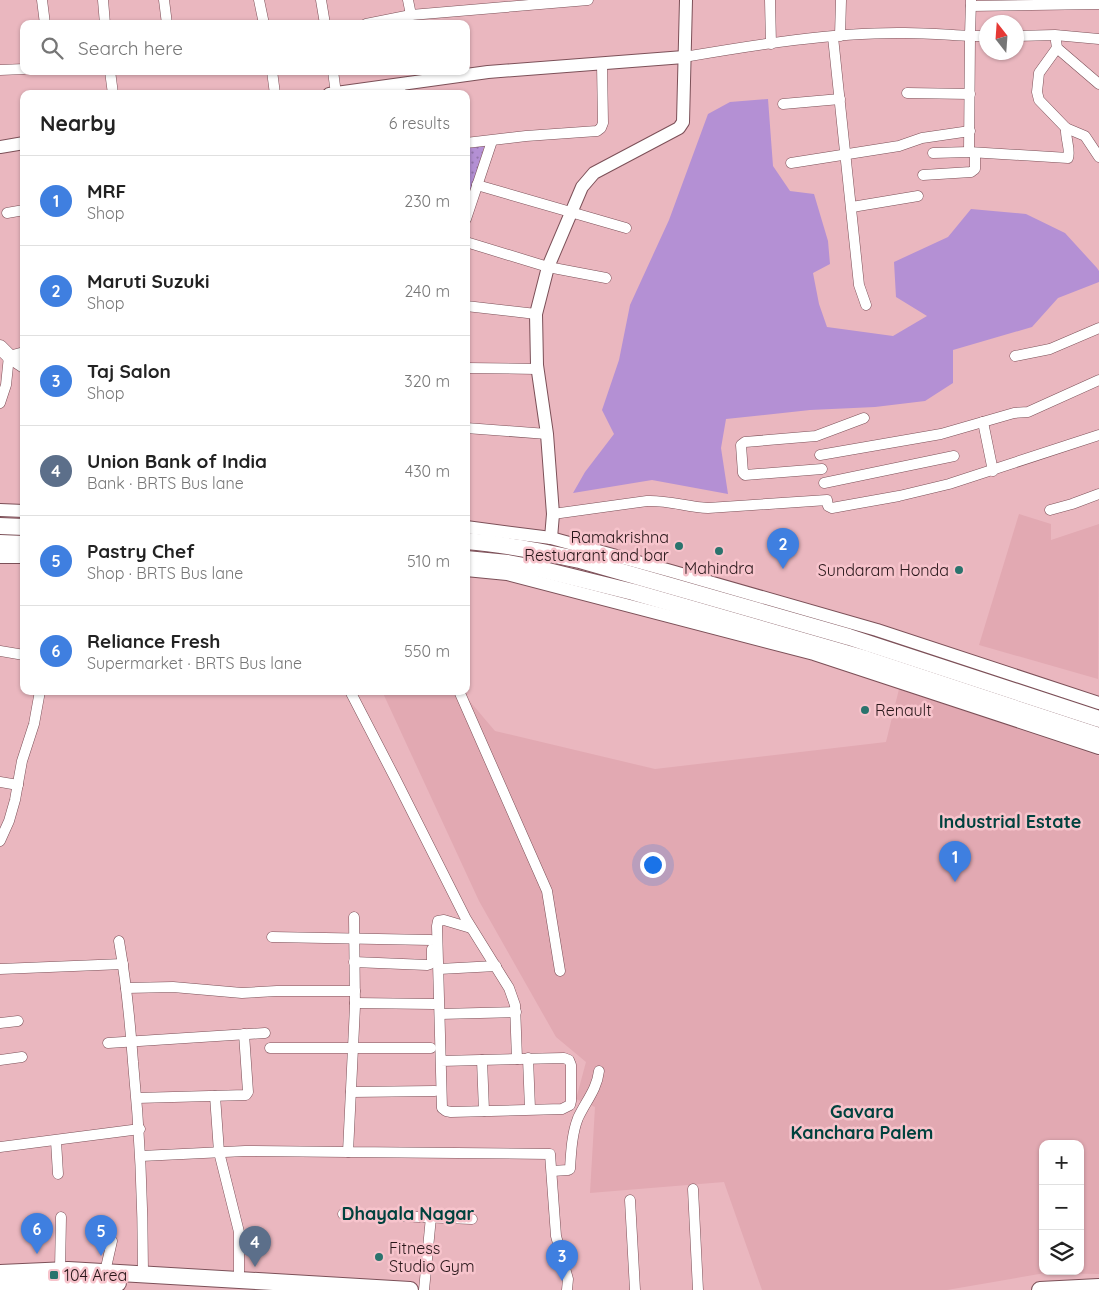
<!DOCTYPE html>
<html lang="en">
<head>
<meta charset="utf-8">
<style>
	:root { --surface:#fff; --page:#f2f2f2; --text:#222; --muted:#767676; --line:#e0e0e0; --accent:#db2777 }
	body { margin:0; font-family:Quicksand,sans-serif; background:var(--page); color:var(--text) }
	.controls { position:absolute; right:15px; bottom:15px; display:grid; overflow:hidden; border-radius:10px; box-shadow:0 1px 4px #0004 }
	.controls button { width:45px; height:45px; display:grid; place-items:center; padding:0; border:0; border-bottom:1px solid var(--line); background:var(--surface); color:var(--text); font:25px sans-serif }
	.compass { position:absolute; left:979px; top:15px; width:45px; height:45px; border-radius:50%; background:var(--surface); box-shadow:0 1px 4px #0004; rotate:343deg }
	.you { position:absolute; left:652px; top:864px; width:18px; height:18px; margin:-12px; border:4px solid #fff; border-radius:50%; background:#1a73e8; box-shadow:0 0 0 8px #1a73e833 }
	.badge { display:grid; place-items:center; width:32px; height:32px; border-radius:50%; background:var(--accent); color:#fff; font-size:16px; font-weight:700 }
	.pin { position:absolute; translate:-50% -41px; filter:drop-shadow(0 1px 2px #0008) }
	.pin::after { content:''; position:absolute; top:26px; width:18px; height:15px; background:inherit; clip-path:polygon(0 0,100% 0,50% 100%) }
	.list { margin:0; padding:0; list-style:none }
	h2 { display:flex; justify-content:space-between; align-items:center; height:65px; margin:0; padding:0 20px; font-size:21px }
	h2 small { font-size:16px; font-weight:400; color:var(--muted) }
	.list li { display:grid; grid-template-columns:32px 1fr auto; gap:15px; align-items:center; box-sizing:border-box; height:90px; padding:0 20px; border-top:1px solid var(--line) }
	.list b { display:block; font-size:19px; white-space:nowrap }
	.list p { margin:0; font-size:16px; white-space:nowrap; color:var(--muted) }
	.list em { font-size:16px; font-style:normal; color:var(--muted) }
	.icon { flex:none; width:28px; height:28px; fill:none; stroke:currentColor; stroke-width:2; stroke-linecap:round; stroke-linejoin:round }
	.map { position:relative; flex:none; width:1099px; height:1290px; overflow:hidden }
	.search { position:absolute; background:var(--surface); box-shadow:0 1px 4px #0004; left:20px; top:20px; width:450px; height:55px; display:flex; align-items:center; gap:12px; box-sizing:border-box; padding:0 18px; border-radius:10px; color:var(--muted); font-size:19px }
	.panel { position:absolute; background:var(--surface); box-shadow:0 1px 4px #0004; left:20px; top:90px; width:450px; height:605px; border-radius:10px }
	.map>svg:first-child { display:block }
</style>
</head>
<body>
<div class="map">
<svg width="1099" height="1290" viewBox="0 0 1099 1290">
	<defs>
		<pattern id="park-dots" width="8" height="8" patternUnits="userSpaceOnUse" patternTransform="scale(1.25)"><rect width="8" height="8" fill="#b490d4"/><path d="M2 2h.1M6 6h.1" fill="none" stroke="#9275ab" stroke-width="1.8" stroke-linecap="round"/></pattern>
	</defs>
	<rect width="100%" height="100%" fill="#eab7bf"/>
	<g fill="#e2a9b2" fill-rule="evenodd">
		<path d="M 1019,514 L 1051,524 L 1051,540 L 1099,524 L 1098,679 L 979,645 Z"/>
		<path d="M 899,689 L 1099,756 L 1099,1274 L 1045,1273 L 947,1290 L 762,1290 L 724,1182 L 590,1193 L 595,1107 L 576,1099 L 586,1062 L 556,1037 L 479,901 L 382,691 L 461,691 L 495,731 L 655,769 L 886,742 ZM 1043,1144 L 1080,1144 L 1080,1271 L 1043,1271 Z"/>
	</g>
	<path fill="#b490d4" d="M 768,99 L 773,166 L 790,191 L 814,194 L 828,241 L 830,264 L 813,273 L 819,304 L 827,327 L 893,336 L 927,316 L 896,297 L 894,262 L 948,237 L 971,209 L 1026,214 L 1065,233 L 1097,268 L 1099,271 L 1099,282 L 1058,298 L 1032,327 L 953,350 L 953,383 L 925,401 L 875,407 L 810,410 L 726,419 L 721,448 L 728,494 L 652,480 L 573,493 L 585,472 L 614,434 L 602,410 L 619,360 L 630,305 L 669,220 L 708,114 L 730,102 Z"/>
	<path fill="url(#park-dots)" d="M 485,144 L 466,209 L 466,146 Z"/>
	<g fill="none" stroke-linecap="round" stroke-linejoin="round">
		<g stroke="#7c5058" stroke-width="11">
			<g id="minor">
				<path d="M 42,0 L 45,24"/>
				<path d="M 103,0 L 105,24"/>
				<path d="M 164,0 L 167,24"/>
				<path d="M 259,0 L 264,24"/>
				<path d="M 321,0 L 325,24"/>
				<path d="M 408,0 L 411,15"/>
				<path d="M 770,0 L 771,44"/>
				<path d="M 971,6 L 1099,4"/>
				<path d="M 366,24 L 411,15 L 588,0"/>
				<path d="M 840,36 L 841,0"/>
				<path d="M 1016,36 L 1055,35 L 1099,39"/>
				<path d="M 833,37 L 859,285 L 866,305"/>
				<path d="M 1056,41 L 1057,48 L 1099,84"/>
				<path d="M 1057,48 L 1039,73 L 1037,92 L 1039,100 L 1066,128 L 1085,136 L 1099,157"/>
				<path d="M 684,57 C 754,45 834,32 905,33 C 927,33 949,35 970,36 L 971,0"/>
				<path d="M 0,70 L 24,69"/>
				<path d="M 110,71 L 113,94"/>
				<path d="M 272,71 L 275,94"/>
				<path d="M 333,71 L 336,94"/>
				<path d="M 399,84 L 401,94"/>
				<path d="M 907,93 L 970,94"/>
				<path d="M 783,104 L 840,99"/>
				<path d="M 466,143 L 526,136 L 597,131 L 601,128 L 603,123 L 602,64"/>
				<path d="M 969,152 L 970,36 L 986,36"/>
				<path d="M 933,153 L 969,152 L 1068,158 C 1071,151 1065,137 1066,128"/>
				<path d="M 791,163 L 899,146 L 922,138 L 970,131"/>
				<path d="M 923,175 L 971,172 L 975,169 L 975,153"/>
				<path d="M 477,185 L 626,228"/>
				<path d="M 852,207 L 918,196"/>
				<path d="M 7,213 L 24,210"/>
				<path d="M 466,219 L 492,141"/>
				<path d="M 466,242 L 548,267 L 606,278"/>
				<path d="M 466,306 L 536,314"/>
				<path d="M 1015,356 L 1050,349 L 1099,328"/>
				<path d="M 466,368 L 537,369"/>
				<path d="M 0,403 L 6,385 L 9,356 L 24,352"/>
				<path d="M 983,422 L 993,471"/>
				<path d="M 466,428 L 547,434"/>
				<path d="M 820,455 L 941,434 L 1014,413 L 1028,412 L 1099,380"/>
				<path d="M 822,469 L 745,475 L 743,473 L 741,445 L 745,442 L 816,436 L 864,418"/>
				<path d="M 824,483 L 954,456"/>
				<path d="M 1050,510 L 1072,504 L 1099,494"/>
				<path d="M 553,514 L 647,501 C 668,500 687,507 708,508 L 827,500 L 828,506 L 832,508 L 899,496 L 949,484 L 1099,435"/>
				<path d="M 0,651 L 24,655"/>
				<path d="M 350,691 L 395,778 L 466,919 L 509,988 L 515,1005 L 517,1059"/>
				<path d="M 459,691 L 547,891 L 560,971"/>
				<path d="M 0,782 L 18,785"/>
				<path d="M 0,841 L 9,821 L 15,800 L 22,761 L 34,724 L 40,691"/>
				<path d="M 354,917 L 355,1006 L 348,1152 L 550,1154 L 556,1236 L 568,1279 L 567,1290"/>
				<path d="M 272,937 L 431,940"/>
				<path d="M 119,941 C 126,981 130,1021 133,1062 C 140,1133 143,1202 143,1274"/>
				<path d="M 354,962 L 427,965 L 430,964 L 432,961 L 432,949"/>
				<path d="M 0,969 L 123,964"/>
				<path d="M 439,969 L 496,966"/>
				<path d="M 126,988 L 173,987 L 242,993 L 277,991 L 355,991"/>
				<path d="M 355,1003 L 434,1004"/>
				<path d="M 440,1014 L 516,1012"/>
				<path d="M 0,1023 L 18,1021"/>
				<path d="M 108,1043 L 265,1033"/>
				<path d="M 270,1048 L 431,1048"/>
				<path d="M 528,1058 L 530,1109"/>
				<path d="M 0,1060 L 22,1057"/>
				<path d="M 482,1060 L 484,1111"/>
				<path d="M 441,1061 L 564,1058 L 569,1060 L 571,1065 L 571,1101 L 570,1105 L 562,1109 L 451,1112 L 446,1111 L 442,1108 L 437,926 L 438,921 L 444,920 L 471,928"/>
				<path d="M 351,1092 L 435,1091"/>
				<path d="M 215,1096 L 219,1152 L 239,1232 L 239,1280"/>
				<path d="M 137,1098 L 246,1095 L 248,1092 L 244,1034"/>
				<path d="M 56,1141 L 58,1174"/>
				<path d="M 0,1147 L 140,1129"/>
				<path d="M 141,1156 L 245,1151 L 348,1152"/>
				<path d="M 552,1171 L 568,1170 L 570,1169 C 571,1152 572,1133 578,1118 C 586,1101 597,1089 599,1071"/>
				<path d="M 693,1189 L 698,1290"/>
				<path d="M 630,1200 L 635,1290"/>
				<path d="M 343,1214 L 472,1219"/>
				<path d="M 60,1270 L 61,1217"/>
				<path d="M 105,1272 L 112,1241"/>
				<path d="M 424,1290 L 431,1217"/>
			</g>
		</g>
		<g stroke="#7c5058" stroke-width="14">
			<g id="tertiary">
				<path d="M 329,94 L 488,72 L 684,57"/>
				<path d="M 0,147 L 24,143"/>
				<path d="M 0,510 L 24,511"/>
				<path d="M 466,527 L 551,538 L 671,571 L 877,630 L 1099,703"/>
				<path d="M 551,538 L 553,514 L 547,434 L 537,365 L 536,314 L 548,267 L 582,187 L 594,173 L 679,128 L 683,122 L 686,0"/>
				<path d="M 0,557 L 24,557"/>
				<path d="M 466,570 L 507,574 L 814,654 L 1099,748"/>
			</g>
		</g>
		<g stroke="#7c5058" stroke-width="15">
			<path id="secondary" d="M 0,347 L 9,356 L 24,366"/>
		</g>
		<g stroke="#7c5058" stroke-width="18">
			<g id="primary">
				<path d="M 0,526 L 24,527"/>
				<path d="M 466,541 C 505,544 542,552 580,560 L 849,637 L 1099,719"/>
				<path d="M 0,543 L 24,544"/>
				<path d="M 466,559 L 508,563 L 540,569 L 633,592 L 866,659 L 1099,736"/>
				<path d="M 0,1273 L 68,1270 L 410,1290"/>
				<path d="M 0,1285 L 118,1283"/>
				<path d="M 1040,1290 L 1099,1287"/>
			</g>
		</g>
		<use href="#minor" stroke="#fff" stroke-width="10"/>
		<use href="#tertiary" stroke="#fff" stroke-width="12"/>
		<use href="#secondary" stroke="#fff" stroke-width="14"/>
		<use href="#primary" stroke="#fff" stroke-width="16"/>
	</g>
	<g fill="#2a736d" stroke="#f7c4cc" stroke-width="2">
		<circle cx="679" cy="546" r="5"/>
		<circle cx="719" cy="551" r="5"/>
		<circle cx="959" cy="570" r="5"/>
		<circle cx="865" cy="710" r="5"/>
		<circle cx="379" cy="1257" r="5"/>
		<rect x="49" y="1270" width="10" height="10" rx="2.5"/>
	</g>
	<g text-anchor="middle" stroke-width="5" stroke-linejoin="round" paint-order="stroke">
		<g font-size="16" fill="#281619" stroke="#f7c4cc" text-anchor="start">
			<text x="669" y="543" text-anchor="end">Ramakrishna<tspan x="669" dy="18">Restuarant and bar</tspan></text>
			<text x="719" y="574" text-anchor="middle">Mahindra</text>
			<text x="949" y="576" text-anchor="end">Sundaram Honda</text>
			<text x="875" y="716">Renault</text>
			<text x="389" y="1254">Fitness<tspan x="389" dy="18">Studio Gym</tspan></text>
			<text x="64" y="1281">104 Area</text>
		</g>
		<g font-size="18" font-weight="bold" fill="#00423e" stroke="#f7c4cc">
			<text x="1010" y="828">Industrial Estate</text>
			<text x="862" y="1118">Gavara<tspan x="862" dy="21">Kanchara Palem</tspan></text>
			<text x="408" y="1220">Dhayala Nagar</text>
		</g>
	</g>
</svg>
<div class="controls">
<button>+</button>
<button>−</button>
<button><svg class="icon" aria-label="layers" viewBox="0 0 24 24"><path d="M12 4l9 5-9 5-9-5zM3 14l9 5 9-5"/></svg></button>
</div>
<svg class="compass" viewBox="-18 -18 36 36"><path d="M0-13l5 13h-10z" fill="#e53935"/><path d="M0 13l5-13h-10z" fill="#767676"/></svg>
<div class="you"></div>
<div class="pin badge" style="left:955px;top:882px;background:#3f7fe0">1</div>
<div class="pin badge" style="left:783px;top:569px;background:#3f7fe0">2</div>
<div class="pin badge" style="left:562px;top:1281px;background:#3f7fe0">3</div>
<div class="pin badge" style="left:255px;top:1267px;background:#5c6f8a">4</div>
<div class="pin badge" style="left:101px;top:1256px;background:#3f7fe0">5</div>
<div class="pin badge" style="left:37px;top:1254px;background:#3f7fe0">6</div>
<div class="search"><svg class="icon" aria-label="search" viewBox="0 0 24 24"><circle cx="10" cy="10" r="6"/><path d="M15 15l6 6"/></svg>Search here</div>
<section class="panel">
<h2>Nearby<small>6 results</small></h2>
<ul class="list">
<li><span class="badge" style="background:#3f7fe0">1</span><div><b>MRF</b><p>Shop</p></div><em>230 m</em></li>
<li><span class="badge" style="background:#3f7fe0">2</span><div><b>Maruti Suzuki</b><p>Shop</p></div><em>240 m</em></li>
<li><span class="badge" style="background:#3f7fe0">3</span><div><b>Taj Salon</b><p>Shop</p></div><em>320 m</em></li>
<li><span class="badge" style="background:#5c6f8a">4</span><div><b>Union Bank of India</b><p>Bank · BRTS Bus lane</p></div><em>430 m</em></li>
<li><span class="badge" style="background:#3f7fe0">5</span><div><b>Pastry Chef</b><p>Shop · BRTS Bus lane</p></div><em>510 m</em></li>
<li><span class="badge" style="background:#3f7fe0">6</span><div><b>Reliance Fresh</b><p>Supermarket · BRTS Bus lane</p></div><em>550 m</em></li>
</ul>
</section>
</div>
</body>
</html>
